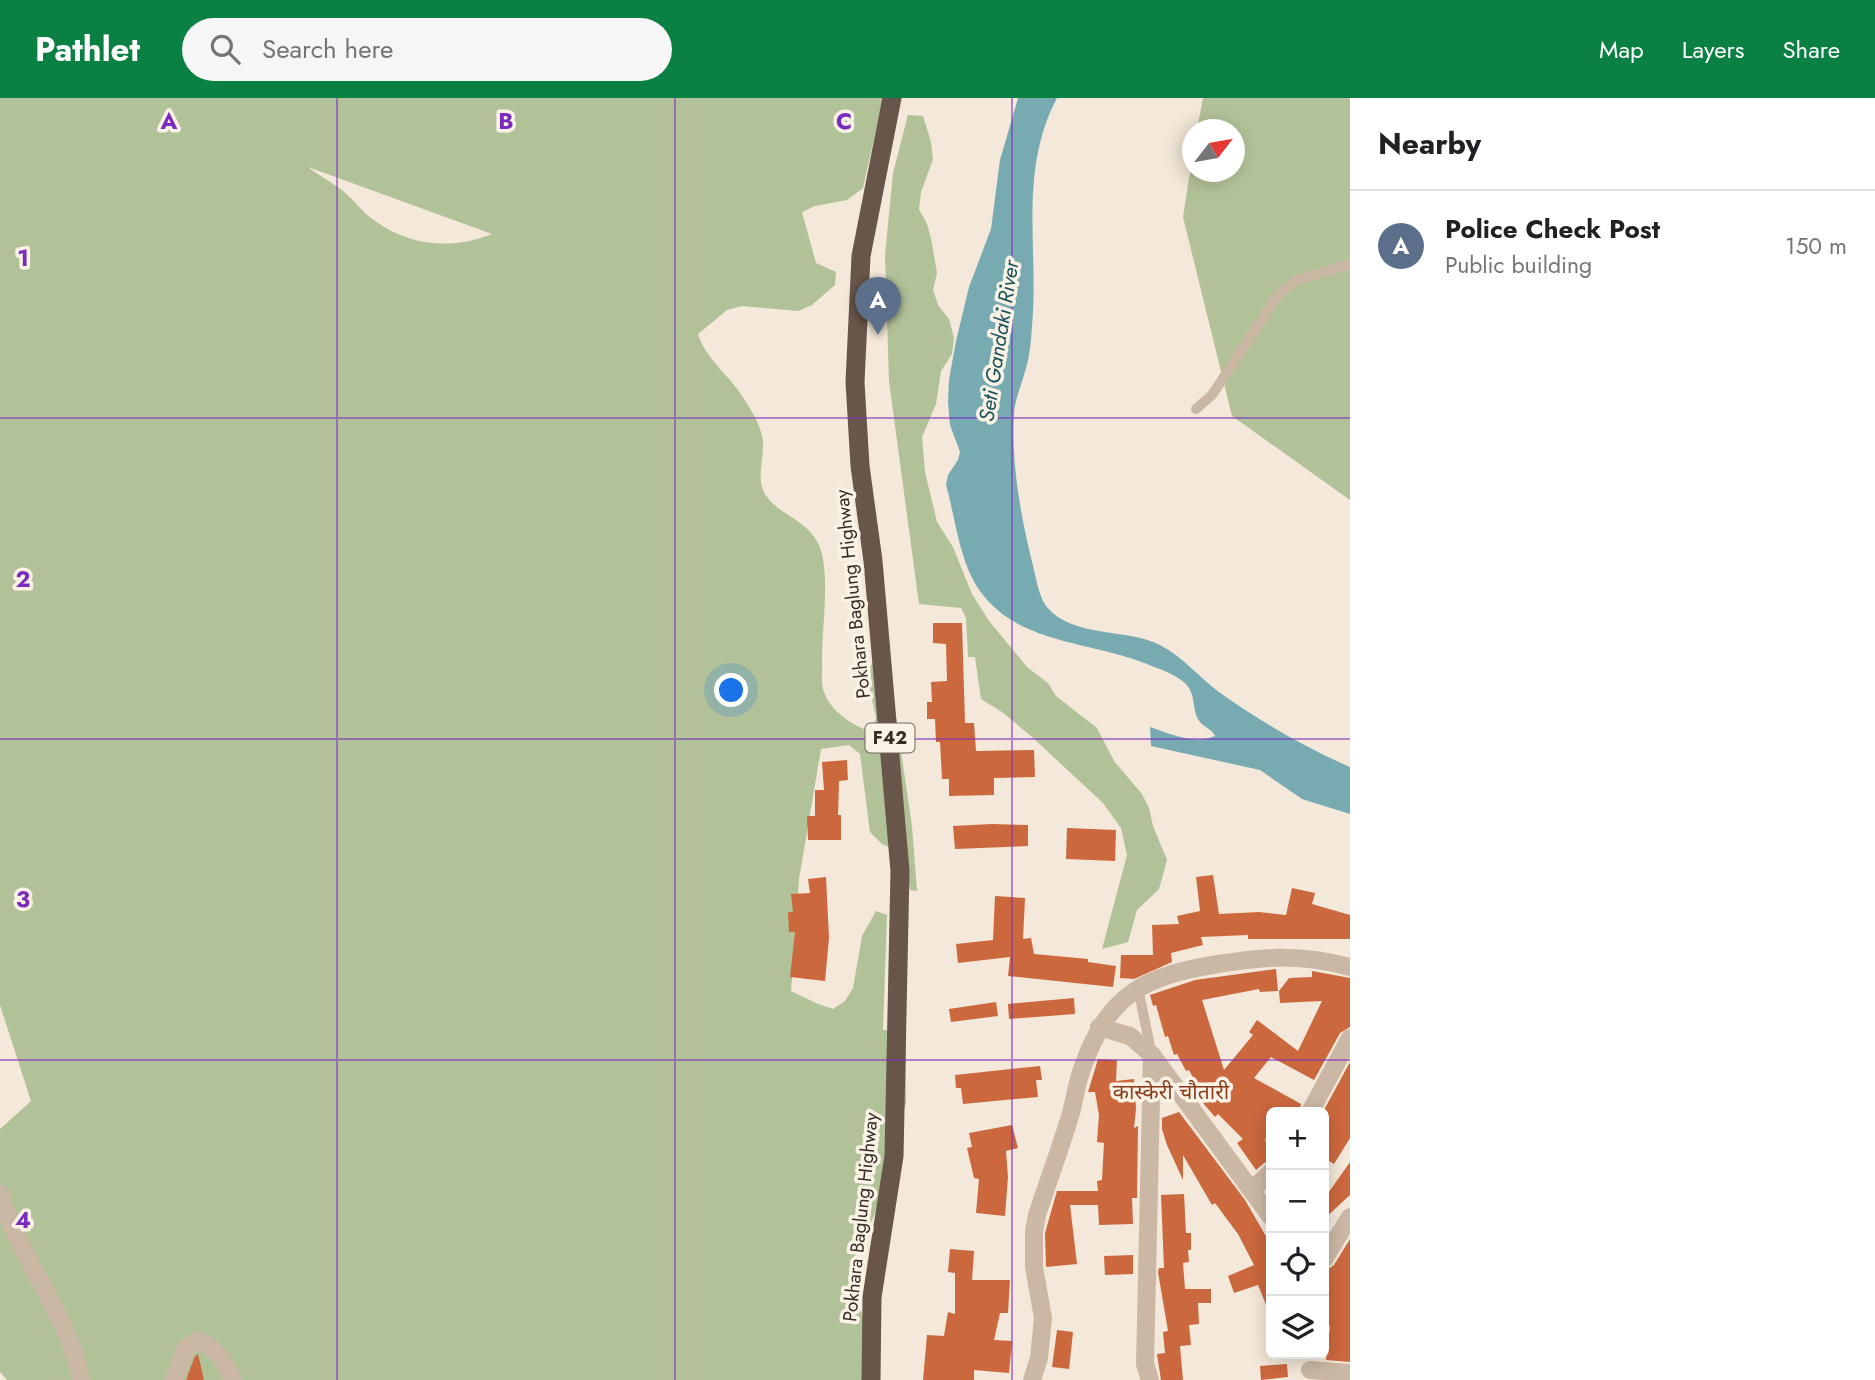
<!DOCTYPE html>
<html lang="en">
<head>
<meta charset="utf-8">
<style>
	:root { --surface:#fff; --page:#f6f6f6; --text:#202124; --muted:#757577; --line:#e0e0e0; --accent:#0b8043 }
	body { margin:0; font-family:Jost,"Noto Sans Devanagari",sans-serif; background:var(--page); color:var(--text) }
	.controls { position:absolute; right:21px; bottom:21px; display:grid; overflow:hidden; border-radius:10px; box-shadow:0 4px 18px #0003 }
	.controls button { width:63px; height:63px; display:grid; place-items:center; padding:0; border:0; border-bottom:2px solid var(--line); background:var(--surface); color:var(--text); font:35px sans-serif }
	.compass { position:absolute; left:1182px; top:21px; width:63px; height:63px; border-radius:50%; background:var(--surface); box-shadow:0 4px 18px #0003; rotate:59deg }
	.you { position:absolute; left:732px; top:593px; width:24px; height:24px; margin:-18px; border:5px solid #fff; border-radius:50%; background:#1a73e8; box-shadow:0 0 0 10px #1a73e833 }
	.badge { display:grid; place-items:center; width:46px; height:46px; border-radius:50%; background:var(--accent); color:#fff; font-size:23px; font-weight:700 }
	.pin { position:absolute; translate:-50% -58px; filter:drop-shadow(0 2px 4px #0008) }
	.pin::after { content:''; position:absolute; top:37px; width:24px; height:21px; background:inherit; clip-path:polygon(0 0,100% 0,50% 100%) }
	.list { margin:0; padding:0; list-style:none }
	h2 { display:flex; justify-content:space-between; align-items:center; height:91px; margin:0; padding:0 28px; font-size:30px }
	h2 small { font-size:23px; font-weight:400; color:var(--muted) }
	.list li { display:grid; grid-template-columns:46px 1fr auto; gap:21px; align-items:center; box-sizing:border-box; height:112px; padding:0 28px; border-top:2px solid var(--line) }
	.list b { display:block; font-size:26px; white-space:nowrap }
	.list p { margin:0; font-size:23px; white-space:nowrap; color:var(--muted) }
	.list em { font-size:23px; font-style:normal; color:var(--muted) }
	.icon { flex:none; width:38px; height:38px; fill:none; stroke:currentColor; stroke-width:2; stroke-linecap:round; stroke-linejoin:round }
	.map { position:relative; flex:none; width:1350px; height:1282px; overflow:hidden }
	header { display:flex; align-items:center; gap:42px; box-sizing:border-box; height:98px; padding:0 35px; background:var(--accent); color:#fff }
	header strong { font-size:33px }
	nav { display:flex; gap:38px; margin-inline-start:auto; font-size:24px }
	.search { width:490px; height:63px; background:var(--page); display:flex; align-items:center; gap:18px; box-sizing:border-box; padding:0 24px; border-radius:38px; color:var(--muted); font-size:26px }
	main { display:flex }
	aside { flex:1; background:var(--surface) }
	.map>svg:first-child { display:block }
</style>
</head>
<body>
<header>
<strong>Pathlet</strong>
<div class="search"><svg class="icon" aria-label="search" viewBox="0 0 24 24"><circle cx="10" cy="10" r="6"/><path d="M15 15l6 6"/></svg>Search here</div>
<nav><a>Map</a><a>Layers</a><a>Share</a></nav>
</header>
<main>
<div class="map">
<svg width="1350" height="1282" viewBox="0 0 1350 1282">
	<rect width="100%" height="100%" fill="#f3e8d9"/>
	<g fill="#b2c298" fill-rule="evenodd">
		<path d="M 0,0 L 883,0 L 863,90 L 847,102 L 815,108 L 802,114 L 816,165 L 836,174 L 835,187 L 812,207 L 798,213 L 742,208 L 727,212 L 698,236 C 705,259 725,274 738,292 C 746,303 757,320 761,334 C 768,355 754,376 765,396 C 780,420 813,421 822,456 C 829,488 822,529 822,562 C 823,573 820,584 824,594 C 830,612 853,629 871,633 L 876,620 L 866,574 L 874,563 L 893,599 L 912,728 L 917,793 L 910,792 L 905,764 L 896,752 L 882,746 L 870,734 L 860,656 L 849,647 L 821,651 L 799,781 L 791,893 L 818,906 L 833,911 L 845,903 L 853,890 L 862,838 L 876,813 L 887,817 L 883,932 L 906,934 L 906,1005 L 874,1118 L 855,1158 L 854,1176 L 858,1205 L 869,1236 L 871,1282 L 7,1282 L 0,1274 L 0,1031 L 31,1003 L 0,907 ZM 308,69 L 492,136 C 452,152 410,148 375,123 C 363,115 354,102 343,93 C 332,84 319,78 308,69 Z"/>
		<path d="M 1203,0 L 1350,0 L 1350,402 L 1232,318 L 1183,119 L 1192,61 L 1192,74 L 1234,74 L 1234,32 L 1197,31 Z"/>
		<path d="M 908,17 L 923,18 L 931,44 L 933,61 L 921,94 L 919,111 L 927,126 L 931,140 L 937,175 L 933,192 L 938,207 L 949,221 L 954,240 L 952,256 L 941,273 L 936,306 L 922,339 L 925,374 L 937,424 L 953,449 L 972,496 L 989,523 L 1028,570 L 1048,585 L 1056,598 L 1097,630 L 1114,663 L 1142,696 L 1149,710 L 1153,728 L 1167,762 L 1159,791 L 1137,812 L 1128,844 L 1102,851 L 1127,757 L 1121,730 L 1103,705 L 1032,639 L 1002,614 L 981,601 L 975,559 L 968,559 L 966,520 L 961,510 L 919,506 L 889,283 L 885,157 L 893,75 Z"/>
	</g>
	<path fill="#77abb1" d="M 1018,0 L 1057,0 C 1018,74 1039,150 1032,228 C 1031,242 1030,257 1026,270 C 1022,286 1015,300 1014,316 C 1011,367 1021,419 1033,468 C 1036,480 1039,498 1046,508 C 1071,540 1127,530 1160,547 C 1185,560 1202,583 1226,599 C 1265,626 1306,650 1350,669 L 1350,716 L 1302,701 L 1260,672 L 1151,648 L 1150,629 C 1170,636 1195,647 1215,638 C 1212,631 1205,630 1200,624 C 1191,613 1197,596 1185,585 C 1175,576 1159,571 1147,566 C 1090,543 1019,547 980,493 C 959,463 956,422 946,387 L 948,377 L 958,362 L 960,354 L 950,327 L 948,304 L 949,282 L 956,243 L 969,189 L 991,131 L 1000,62 Z"/>
	<g fill="#cc683e">
		<path d="M 933,525 L 962,525 L 965,625 L 974,625 L 976,653 L 1034,652 L 1035,679 L 994,680 L 994,697 L 949,698 L 949,681 L 942,681 L 940,644 L 936,644 L 935,621 L 927,621 L 927,604 L 932,604 L 931,584 L 947,583 L 946,546 L 933,545 Z"/>
		<path d="M 847,662 L 848,682 L 839,683 L 838,717 L 841,717 L 841,742 L 808,742 L 807,718 L 815,718 L 815,692 L 824,692 L 822,664 Z"/>
		<path d="M 992,726 L 1028,727 L 1028,748 L 955,751 L 953,728 Z"/>
		<path d="M 1067,730 L 1116,732 L 1115,763 L 1066,761 Z"/>
		<path d="M 1213,777 L 1219,816 L 1259,814 L 1286,817 L 1292,790 L 1315,795 L 1312,806 L 1350,817 L 1350,841 L 1248,841 L 1248,837 L 1201,839 L 1203,847 L 1171,855 L 1172,864 L 1134,881 L 1120,880 L 1121,857 L 1153,857 L 1152,827 L 1179,826 L 1177,818 L 1200,813 L 1196,779 Z"/>
		<path d="M 826,779 L 829,840 L 825,883 L 790,879 L 795,834 L 789,834 L 788,814 L 793,814 L 791,796 L 810,795 L 808,781 Z"/>
		<path d="M 995,798 L 1025,800 L 1023,841 L 1031,840 L 1034,856 L 1088,861 L 1088,864 L 1116,868 L 1113,889 L 1008,878 L 1010,859 L 958,865 L 956,846 L 993,842 Z"/>
		<path d="M 1276,871 L 1278,893 L 1260,894 L 1259,891 L 1202,902 L 1224,972 L 1253,937 L 1249,934 L 1257,922 L 1298,953 L 1322,903 L 1280,905 L 1279,893 L 1289,880 L 1312,879 L 1312,873 L 1350,880 L 1350,929 L 1340,935 L 1314,982 L 1271,959 L 1254,980 L 1301,1006 L 1299,1014 L 1271,1014 L 1271,1036 L 1265,1042 L 1271,1054 L 1271,1063 L 1264,1065 L 1256,1072 L 1237,1045 L 1243,1041 L 1218,1016 L 1215,1019 L 1203,1005 L 1206,1004 L 1189,972 L 1186,973 L 1177,956 L 1174,957 L 1168,938 L 1165,939 L 1156,907 L 1153,908 L 1150,897 L 1195,882 Z"/>
		<path d="M 1074,900 L 1075,916 L 1009,921 L 1008,906 Z"/>
		<path d="M 996,904 L 998,918 L 951,924 L 949,911 Z"/>
		<path d="M 1098,961 L 1117,962 L 1116,983 L 1134,981 L 1136,1011 L 1134,1030 L 1138,1028 L 1137,1100 L 1132,1100 L 1133,1126 L 1099,1127 L 1098,1107 L 1070,1107 L 1077,1166 L 1046,1169 L 1045,1135 L 1057,1093 L 1098,1093 L 1097,1083 L 1102,1082 L 1104,1045 L 1097,1044 L 1099,1017 L 1095,994 L 1088,994 Z"/>
		<path d="M 1350,964 L 1350,1040 L 1334,1066 L 1324,1060 L 1324,1012 Z"/>
		<path d="M 1040,968 L 1042,982 L 1036,982 L 1038,999 L 963,1006 L 961,990 L 956,990 L 955,977 Z"/>
		<path d="M 1179,1014 L 1245,1102 L 1271,1147 L 1271,1219 L 1258,1187 L 1234,1195 L 1228,1178 L 1254,1167 L 1238,1136 L 1215,1105 L 1212,1107 L 1183,1057 L 1183,1082 L 1167,1047 L 1162,1031 L 1162,1020 Z"/>
		<path d="M 1012,1027 L 1018,1050 L 1006,1053 L 1008,1079 L 1005,1118 L 976,1115 L 979,1081 L 974,1080 L 967,1050 L 972,1049 L 969,1035 Z"/>
		<path d="M 1350,1064 L 1350,1097 L 1324,1121 L 1324,1101 Z"/>
		<path d="M 1184,1096 L 1186,1135 L 1191,1135 L 1191,1152 L 1188,1152 L 1189,1164 L 1183,1165 L 1185,1191 L 1211,1191 L 1211,1205 L 1198,1205 L 1199,1226 L 1189,1227 L 1191,1247 L 1180,1248 L 1183,1282 L 1161,1282 L 1157,1256 L 1165,1255 L 1163,1234 L 1168,1233 L 1158,1174 L 1159,1170 L 1164,1170 L 1161,1097 Z"/>
		<path d="M 1350,1141 L 1350,1264 L 1326,1262 L 1330,1228 L 1324,1227 L 1329,1190 L 1324,1190 L 1324,1179 L 1327,1172 L 1334,1167 Z"/>
		<path d="M 950,1151 L 974,1153 L 972,1182 L 1010,1182 L 1008,1215 L 1000,1215 L 994,1242 L 1012,1243 L 1009,1275 L 974,1272 L 974,1282 L 923,1282 L 927,1237 L 944,1238 L 948,1214 L 955,1216 L 955,1175 L 948,1174 Z"/>
		<path d="M 1133,1157 L 1133,1176 L 1105,1177 L 1104,1158 Z"/>
		<path d="M 1057,1232 L 1073,1234 L 1069,1271 L 1052,1269 Z"/>
		<path d="M 198,1256 L 204,1282 L 186,1282 L 195,1258 Z"/>
		<path d="M 1287,1266 L 1288,1279 L 1261,1282 L 1260,1268 Z"/>
	</g>
	<g fill="none" stroke-linecap="round" stroke-linejoin="round">
		<g stroke="#cbb8a4" stroke-width="10">
			<path d="M 1196,311 L 1212,297 L 1278,197 L 1297,182 L 1350,166"/>
			<path d="M 1138,890 L 1151,953"/>
		</g>
		<g stroke="#cbb8a4" stroke-width="18">
			<path d="M 1099,929 L 1130,938 L 1152,957 L 1271,1119"/>
			<path d="M 1310,1014 L 1350,940"/>
			<path d="M 1253,1091 L 1271,1074"/>
			<path d="M 1324,1161 L 1350,1119"/>
			<path d="M 1310,1272 L 1350,1275"/>
			<path d="M 1032,1282 L 1039,1260 L 1043,1220 L 1034,1169 L 1034,1134 L 1037,1117 C 1048,1083 1061,1049 1071,1015 C 1075,1000 1077,983 1083,968 C 1109,896 1144,878 1218,866 C 1268,858 1301,856 1350,869"/>
			<path d="M 1150,1282 L 1145,1266 L 1152,957"/>
		</g>
		<g stroke="#cbb8a4" stroke-width="18">
			<path d="M 0,1096 C 19,1162 68,1213 81,1282"/>
			<path d="M 174,1282 L 186,1250 L 197,1243 C 216,1247 225,1266 233,1282"/>
		</g>
		<path stroke="#68564a" stroke-width="19" d="M 871,1282 L 872,1199 L 894,1058 L 900,773 L 873,463 L 860,368 L 855,284 L 861,158 L 892,0"/>
	</g>
	<path fill="none" stroke="#7b2cbf" stroke-width="2" stroke-opacity="0.55" d="M 337,0 L 337,1282M 675,0 L 675,1282M 1012,0 L 1012,1282M 0,320 L 1350,320M 0,641 L 1350,641M 0,962 L 1350,962"/>
	<g text-anchor="middle" stroke-width="7" stroke-linejoin="round" paint-order="stroke">
		<rect fill="#faf2e5" stroke="#71675f" stroke-width="2" x="865.5" y="625.5" width="49" height="29" rx="5"/>
		<g font-size="18" font-weight="bold" fill="#362c26">
			<text x="890" y="646">F42</text>
		</g>
		<g font-size="19" fill="#362c26" stroke="#faf2e5">
			<text transform="translate(852 496) rotate(-96)" y="7">Pokhara Baglung Highway</text>
			<text transform="translate(860 1119) rotate(-84)" y="7">Pokhara Baglung Highway</text>
		</g>
		<g font-size="21" font-style="italic" fill="#1a525a" stroke="#faf2e5">
			<text transform="translate(999 243) rotate(-81)" y="7">Seti Gandaki River</text>
		</g>
		<g font-size="21" fill="#893b1c" stroke="#faf2e5">
			<text x="1171" y="1001">कास्केरी चौतारी</text>
		</g>
	</g>
	<g font-size="23" text-anchor="middle" font-weight="bold" fill="#7b2cbf" stroke="#faf2e5" stroke-width="7" stroke-linejoin="round" paint-order="stroke">
		<text x="169" y="31">A</text>
		<text x="506" y="31">B</text>
		<text x="844" y="31">C</text>
		<text x="23" y="168">1</text>
		<text x="23" y="489">2</text>
		<text x="23" y="809">3</text>
		<text x="23" y="1130">4</text>
	</g>
</svg>
<div class="controls">
<button>+</button>
<button>−</button>
<button><svg class="icon" aria-label="locate" viewBox="0 0 24 24"><circle cx="12" cy="12" r="6"/><path d="M12 2v4M12 18v4M2 12h4M18 12h4"/></svg></button>
<button><svg class="icon" aria-label="layers" viewBox="0 0 24 24"><path d="M12 4l9 5-9 5-9-5zM3 14l9 5 9-5"/></svg></button>
</div>
<svg class="compass" viewBox="-18 -18 36 36"><path d="M0-13l5 13h-10z" fill="#e53935"/><path d="M0 13l5-13h-10z" fill="#757577"/></svg>
<div class="you"></div>
<div class="pin badge" style="left:878px;top:237px;background:#5c6f8a">A</div>
</div>
<aside>
<h2>Nearby<small></small></h2>
<ul class="list">
<li><span class="badge" style="background:#5c6f8a">A</span><div><b>Police Check Post</b><p>Public building</p></div><em>150 m</em></li>
</ul>
</aside>
</main>
</body>
</html>
